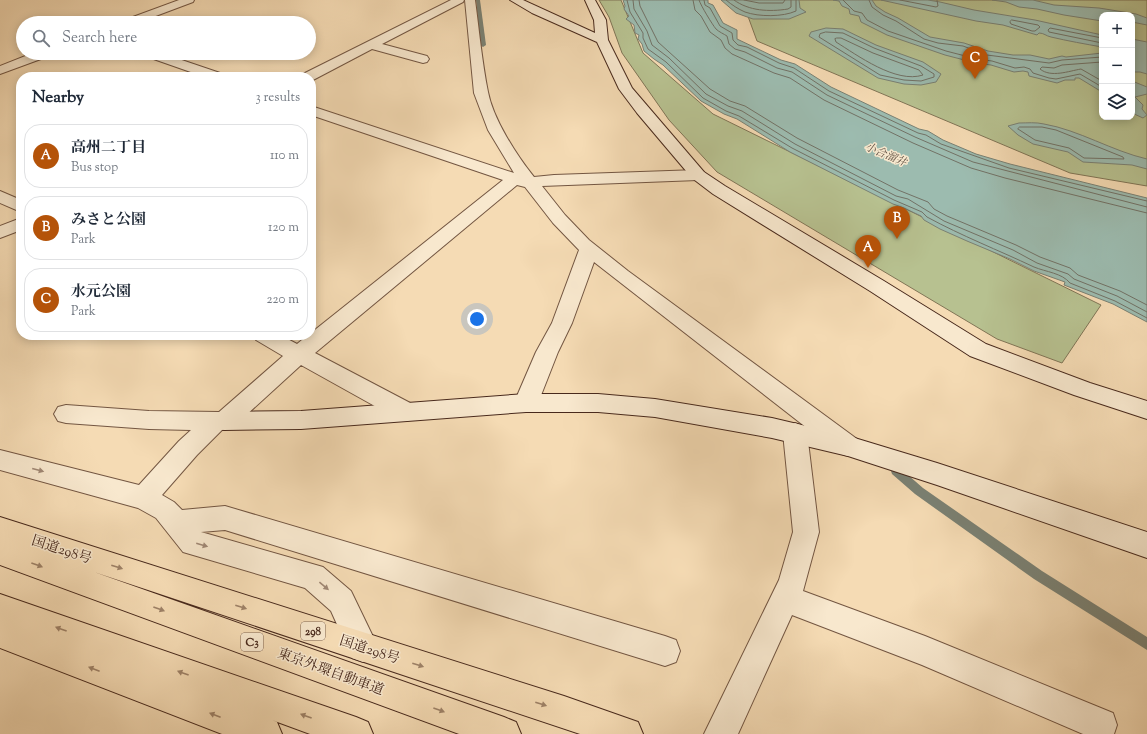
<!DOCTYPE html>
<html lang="en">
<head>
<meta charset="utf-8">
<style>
	:root { --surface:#fff; --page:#f6f6f7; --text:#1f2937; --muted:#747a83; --line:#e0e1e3; --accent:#b45309 }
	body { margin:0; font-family:"Sorts Mill Goudy","Noto Serif JP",serif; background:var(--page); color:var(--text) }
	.controls { position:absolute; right:12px; top:12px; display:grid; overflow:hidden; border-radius:8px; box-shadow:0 2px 10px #0003 }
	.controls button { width:36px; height:36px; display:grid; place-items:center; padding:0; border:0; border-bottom:1px solid var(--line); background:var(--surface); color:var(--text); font:20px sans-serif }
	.you { position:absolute; left:477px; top:319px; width:14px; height:14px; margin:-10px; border:3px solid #fff; border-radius:50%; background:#1a73e8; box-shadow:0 0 0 6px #1a73e833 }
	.badge { display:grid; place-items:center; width:26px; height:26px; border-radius:50%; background:var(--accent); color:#fff; font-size:13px; font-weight:700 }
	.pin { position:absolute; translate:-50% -33px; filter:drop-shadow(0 1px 2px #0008) }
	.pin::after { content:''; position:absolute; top:21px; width:14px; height:12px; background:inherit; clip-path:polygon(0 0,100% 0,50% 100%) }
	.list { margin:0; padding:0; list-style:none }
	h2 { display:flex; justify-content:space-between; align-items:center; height:52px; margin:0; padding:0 16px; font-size:17px }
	h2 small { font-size:13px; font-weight:400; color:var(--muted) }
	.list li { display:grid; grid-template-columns:26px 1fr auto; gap:12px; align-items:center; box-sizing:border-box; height:64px; margin:0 8px 8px; padding:0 8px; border:1px solid var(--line); border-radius:16px }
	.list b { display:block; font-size:15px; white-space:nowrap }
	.list p { margin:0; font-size:13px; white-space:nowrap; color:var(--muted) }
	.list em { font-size:13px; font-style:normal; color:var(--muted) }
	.icon { flex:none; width:22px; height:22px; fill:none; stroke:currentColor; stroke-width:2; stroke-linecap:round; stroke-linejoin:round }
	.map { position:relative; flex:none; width:1147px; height:734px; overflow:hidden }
	.search { position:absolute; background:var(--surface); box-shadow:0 2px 10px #0003; left:16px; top:16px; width:300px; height:44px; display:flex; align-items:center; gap:10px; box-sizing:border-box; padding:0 14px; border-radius:22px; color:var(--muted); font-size:15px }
	.panel { position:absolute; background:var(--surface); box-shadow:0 2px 10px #0003; left:16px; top:72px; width:300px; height:268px; border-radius:16px }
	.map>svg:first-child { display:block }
</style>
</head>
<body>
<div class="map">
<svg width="1147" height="734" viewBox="0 0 1147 734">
	<rect width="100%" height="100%" fill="#f5dbb4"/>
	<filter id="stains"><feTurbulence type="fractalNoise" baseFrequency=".005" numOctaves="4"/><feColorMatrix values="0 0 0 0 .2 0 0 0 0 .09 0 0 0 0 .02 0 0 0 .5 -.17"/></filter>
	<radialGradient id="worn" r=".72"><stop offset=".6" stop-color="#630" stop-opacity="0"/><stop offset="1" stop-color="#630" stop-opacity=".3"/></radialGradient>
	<g fill="#b7c190" stroke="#807556" fill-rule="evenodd">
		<path d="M 599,0 L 621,0 L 643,53 L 713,114 L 1101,305 L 1062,363 L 997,339 L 717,172 L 669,120 L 622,53 L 609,17 Z"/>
		<path d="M 742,0 L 1147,0 L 1147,186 L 1070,173 L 757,41 ZM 1102,15 L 1132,15 L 1132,117 L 1102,117 Z"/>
	</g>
	<g fill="#9cbbaf" stroke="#7a8174">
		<path d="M 623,0 L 708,0 L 708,3 L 713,5 L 723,23 L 737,30 L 737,39 L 781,60 L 795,64 L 831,87 L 919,129 L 928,131 L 943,140 L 976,154 L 1010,164 L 1147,198 L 1147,322 L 1113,304 L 1064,285 L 1065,282 L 1034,271 L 1010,259 L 967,241 L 940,229 L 924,220 L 921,216 L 904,208 L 893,204 L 790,152 L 737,119 L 724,114 L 701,101 L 663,65 L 654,59 L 644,51 L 642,44 L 638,39 L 639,35 L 635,33 L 634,25 L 626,19 L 629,16 L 624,9 L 625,6 Z"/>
		<path d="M 721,0 L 799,0 L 800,8 L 806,12 L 789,19 L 753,19 L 736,13 Z"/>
		<path d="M 833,0 L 872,0 L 876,6 L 885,12 L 898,18 L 930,37 L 964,43 L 988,51 L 1013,55 L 1030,55 L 1049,59 L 1062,56 L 1066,57 L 1102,53 L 1102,92 L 1079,78 L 1075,78 L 1075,80 L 1065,80 L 1057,83 L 1029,76 L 1028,72 L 1023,71 L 1014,72 L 991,65 L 976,63 L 945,55 L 887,35 L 861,22 L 859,16 L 850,14 L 849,9 L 842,6 L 839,1 Z"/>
		<path d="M 881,0 L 928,0 L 940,2 L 974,10 L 1035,20 L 1102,35 L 1102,47 C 1085,44 1068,41 1051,37 C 1046,36 1044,33 1039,33 L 1037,35 L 1003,25 L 976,21 Z"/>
		<path d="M 992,0 L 1033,0 L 1054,5 L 1099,8 L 1136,14 L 1147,18 L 1147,25 L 1132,22 L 1132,15 L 1102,15 L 1102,21 L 1064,15 L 1037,9 L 1019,7 L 1006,2 Z"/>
		<path d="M 826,28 L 843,29 L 876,45 L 923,62 L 941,74 L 936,82 L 921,85 L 904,84 L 878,78 L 809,36 L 811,32 Z"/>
		<path d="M 1132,39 L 1147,42 L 1147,74 L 1140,72 L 1132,72 Z"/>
		<path d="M 1132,81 L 1147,87 L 1147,94 L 1135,97 L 1143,105 L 1142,109 L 1147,115 L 1143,118 L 1132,113 Z"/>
		<path d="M 1019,123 C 1027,123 1036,122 1044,124 C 1079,130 1112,151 1147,159 L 1147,169 L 1132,165 L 1083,162 L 1068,152 L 1033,144 L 1018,135 L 1008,126 Z"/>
	</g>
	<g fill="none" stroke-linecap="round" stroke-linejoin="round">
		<g stroke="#727266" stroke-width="1">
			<path d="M 627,0 L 630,12 L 643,33 L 643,38 L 648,49 L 666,62 L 703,98 L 726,111 L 739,116 L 792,148 L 894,200 L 922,212 L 927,217 C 962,236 998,250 1034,267 C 1046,272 1062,273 1070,283 L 1115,301 L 1147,318"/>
			<path d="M 633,0 L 634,9 L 647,31 L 652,45 L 669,58 L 706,94 L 728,106 L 742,111 L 795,144 L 896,196 L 908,199 L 944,221 L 1013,250 L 1037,263 L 1068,274 L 1074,279 L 1117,296 L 1147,312"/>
			<path d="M 639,0 L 640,6 L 658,42 L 710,89 L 730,101 L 745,106 L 797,138 L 898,190 L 928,202 L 934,209 L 947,216 L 1016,245 L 1040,257 L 1070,268 L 1078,275 L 1120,291 L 1147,305"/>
			<path d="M 693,0 L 695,10 L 701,16 L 710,32 L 721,40 L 725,48 L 732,54 L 774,73 L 790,78 L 824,100 L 913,143 L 971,168 L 1005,178 L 1147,213"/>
			<path d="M 699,0 C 701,6 712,24 716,29 C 719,32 724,34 727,36 L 729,44 L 735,49 L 745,52 L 777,68 L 792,72 L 827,95 L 915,137 L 973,162 L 1147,207"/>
			<path d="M 704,0 L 705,5 L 710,8 L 720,26 L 732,33 L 733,40 L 738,45 L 747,47 L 779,63 L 794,68 L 829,91 L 918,133 L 926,135 L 941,144 L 1009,168 L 1147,201"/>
			<path d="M 726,0 C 732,5 738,9 745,12 C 759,17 783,17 796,11 L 796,0"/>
			<path d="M 734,0 C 749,11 769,12 788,9 L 791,7 L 791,0"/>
			<path d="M 744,0 L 759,3 L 783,3 L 785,0"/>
			<path d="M 843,0 L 854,11 L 862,13 L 867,20 L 888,31 L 946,51 L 977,59 L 992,61 L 1015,68 L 1024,67 L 1030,69 L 1033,73 L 1049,78 L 1056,79 L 1080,74 L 1102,87"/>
			<path d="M 869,0 L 872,7 L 883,15 L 896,21 L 924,39 L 938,43 L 963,46 L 987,55 L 1049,63 L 1062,60 L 1102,57"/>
			<path d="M 900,0 L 936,7 L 938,6 L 937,0"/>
			<path d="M 1012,20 L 1038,25 L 1040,27 L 1035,31 L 1032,31 L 1011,24 L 1010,22 Z"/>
			<path d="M 826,32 L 843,33 L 874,48 L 921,66 L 934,74 L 934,77 L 921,81 L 904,80 L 880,75 L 819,37 L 820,34 Z"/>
			<path d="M 837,38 L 841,38 L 873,53 L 919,70 L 923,75 C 896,84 857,55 836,42 L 835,39 Z"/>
			<path d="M 1102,38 L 1050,28 L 1048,30 L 1049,32 L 1102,43"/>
			<path d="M 1102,62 L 1062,65 L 1054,68 L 1042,67 L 1040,69 C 1051,78 1069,71 1081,69 L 1102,81"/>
			<path d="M 1020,127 L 1042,127 L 1056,130 L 1123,157 L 1124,159 L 1084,158 L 1069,148 L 1035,140 L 1018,129 Z"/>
		</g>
		<g fill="#7a8174" fill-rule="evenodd">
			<path d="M 476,0 L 480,0 L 486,45 L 483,47 L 480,45 Z"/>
			<path d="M 896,467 L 900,468 L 923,488 L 1042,571 L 1147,637 L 1147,650 L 1034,579 L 915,494 L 892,474 L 891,471 L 892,468 Z"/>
		</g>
		<g stroke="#735642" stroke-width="2">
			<g id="street">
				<path d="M 179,0 L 194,0 L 193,2 L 137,23 L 120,23 L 122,21 Z"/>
				<path d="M 451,0 L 464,0 L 463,2 L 382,44 L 427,56 L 429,59 L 427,62 L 423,63 L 372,49 L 313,80 L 311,80 L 311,77 L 301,77 L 303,74 Z"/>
				<path d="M 465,0 L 475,0 C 479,30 482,62 488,92 C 493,119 517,156 534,177 L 554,175 L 698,170 L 704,172 L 706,175 L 704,178 L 698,180 L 542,186 L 565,215 L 589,240 L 628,271 L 857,439 L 860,446 L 857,453 L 848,456 L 839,453 L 594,262 L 572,323 L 558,352 L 538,403 L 534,409 L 526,412 L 518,409 L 514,403 L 536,352 L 552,323 L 579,250 L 553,223 L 525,187 L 517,185 L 315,353 L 414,405 L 418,412 L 414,419 L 406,421 L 398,419 L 301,365 L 232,428 L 222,430 L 197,455 L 162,495 L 174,502 L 182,510 L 225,506 L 665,636 L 676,640 L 680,651 L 676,662 L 665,666 L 225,530 L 201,532 L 323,567 L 351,591 L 378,647 L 374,658 L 363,662 L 352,658 L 331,611 L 305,588 L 183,552 L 156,518 L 138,508 L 0,470 L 0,450 L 139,485 L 179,441 L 191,430 L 149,429 L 66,423 L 58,421 L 54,414 L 58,407 L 66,405 L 149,411 L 219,412 L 283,356 L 256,340 L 252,335 L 280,335 L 297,344 L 308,335 L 311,335 L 311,333 L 503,180 L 311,115 L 311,106 L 514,173 L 488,130 L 474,93 Z"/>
				<path d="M 33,53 L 51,53 L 49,56 L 0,74 L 0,66 Z"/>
				<path d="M 143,53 L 161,53 L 223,74 L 225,77 L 205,77 L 145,56 Z"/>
				<path d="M 0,191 L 21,200 L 21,212 L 0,203 Z"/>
				<path d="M 21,218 L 21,230 L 0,238 L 0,226 Z"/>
				<path d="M 795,423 L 803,426 L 807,433 L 819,532 L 803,591 L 925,636 L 1113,713 L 1117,725 L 1114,734 L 1083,734 L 922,665 L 792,615 L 738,734 L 704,734 L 779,580 L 793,532 L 783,433 L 787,426 Z"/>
			</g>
		</g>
		<g stroke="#48291c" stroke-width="2">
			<g id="secondary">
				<path d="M 510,0 L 523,0 L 595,33 L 594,20 L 585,0 L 595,0 L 606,20 L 608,40 L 632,88 L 704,172 L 725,186 L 884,281 L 986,344 L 1090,383 L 1147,401 L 1147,419 L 1074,395 L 970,356 L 870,291 L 713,194 L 692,178 L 637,113 L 619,89 L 597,42 L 532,13 Z"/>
				<path d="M 526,394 L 598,394 L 655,399 L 772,418 L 848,436 L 937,463 L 1147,532 L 1147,558 L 937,485 L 848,456 L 772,438 L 655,417 L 598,412 L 526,412 L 301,429 L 224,430 L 216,428 L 212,421 L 216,414 L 224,412 L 301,411 Z"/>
			</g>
		</g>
		<g stroke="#48291c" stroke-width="2">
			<g id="highway">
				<path d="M 0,517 L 564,696 L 638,722 L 643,734 L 580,734 L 94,572 L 504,717 L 516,722 L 521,734 L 459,734 L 0,565 Z"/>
				<path d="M 0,594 L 356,717 L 368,722 L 373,734 L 310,734 L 272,720 L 277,722 L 282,734 L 222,734 L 0,648 Z"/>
			</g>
		</g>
		<use href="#street" fill="#f8e8ce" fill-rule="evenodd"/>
		<use href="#secondary" fill="#f8e8ce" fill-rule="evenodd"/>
		<use href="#highway" fill="#f5dbb4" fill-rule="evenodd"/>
	</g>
	<defs><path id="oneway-solid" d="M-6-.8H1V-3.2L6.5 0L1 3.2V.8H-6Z"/></defs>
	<g fill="#a08875">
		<use href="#oneway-solid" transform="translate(38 470) rotate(15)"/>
		<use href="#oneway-solid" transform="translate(202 545) rotate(16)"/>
		<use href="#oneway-solid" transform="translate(324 586) rotate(40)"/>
	</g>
	<g fill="#9e8268">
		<use href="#oneway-solid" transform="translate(37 565) rotate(20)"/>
		<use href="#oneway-solid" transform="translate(117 567) rotate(18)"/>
		<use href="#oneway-solid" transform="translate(241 607) rotate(18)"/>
		<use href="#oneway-solid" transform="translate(159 609) rotate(20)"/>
		<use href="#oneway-solid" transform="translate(61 629) rotate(-160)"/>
		<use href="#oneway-solid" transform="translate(418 665) rotate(18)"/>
		<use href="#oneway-solid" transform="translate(94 669) rotate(-159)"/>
		<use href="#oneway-solid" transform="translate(183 673) rotate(-160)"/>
		<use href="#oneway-solid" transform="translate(541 704) rotate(18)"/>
		<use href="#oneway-solid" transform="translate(439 710) rotate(20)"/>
		<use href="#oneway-solid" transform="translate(215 715) rotate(-159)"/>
		<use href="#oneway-solid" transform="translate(306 716) rotate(-160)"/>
	</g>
	<g text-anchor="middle" stroke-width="3" stroke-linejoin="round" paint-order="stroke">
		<g font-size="11" font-style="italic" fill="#5d4e41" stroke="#f8e8ce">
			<text transform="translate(886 154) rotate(23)" y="4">小合溜井</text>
		</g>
		<g fill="#f8e8ce" stroke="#7d6251" stroke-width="1">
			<rect x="301" y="622" width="24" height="18" rx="3"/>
			<rect x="241" y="633" width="22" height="18" rx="3"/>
		</g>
		<g font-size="11" font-weight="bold" fill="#48291c">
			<text x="313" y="635">298</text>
			<text x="252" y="646">C3</text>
		</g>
		<g font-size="14" fill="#48291c" stroke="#f8e8ce">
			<text transform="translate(62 549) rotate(18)" y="5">国道298号</text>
			<text transform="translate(370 649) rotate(18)" y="5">国道298号</text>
			<text transform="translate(331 671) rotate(20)" y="5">東京外環自動車道</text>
		</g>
	</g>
	<rect width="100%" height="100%" filter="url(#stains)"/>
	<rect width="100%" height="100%" fill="url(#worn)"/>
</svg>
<div class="controls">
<button>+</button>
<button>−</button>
<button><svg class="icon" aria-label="layers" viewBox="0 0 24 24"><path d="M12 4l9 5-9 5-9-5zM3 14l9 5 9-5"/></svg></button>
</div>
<div class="you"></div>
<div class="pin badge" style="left:868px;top:268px">A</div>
<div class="pin badge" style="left:897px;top:239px">B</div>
<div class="pin badge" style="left:975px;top:79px">C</div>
<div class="search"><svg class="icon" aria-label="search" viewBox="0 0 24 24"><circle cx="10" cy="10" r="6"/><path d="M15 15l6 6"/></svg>Search here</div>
<section class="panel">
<h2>Nearby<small>3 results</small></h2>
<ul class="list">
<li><span class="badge">A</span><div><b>高州二丁目</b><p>Bus stop</p></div><em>110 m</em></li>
<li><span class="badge">B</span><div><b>みさと公園</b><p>Park</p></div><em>120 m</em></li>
<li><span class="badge">C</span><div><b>水元公園</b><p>Park</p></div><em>220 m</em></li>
</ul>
</section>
</div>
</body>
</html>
